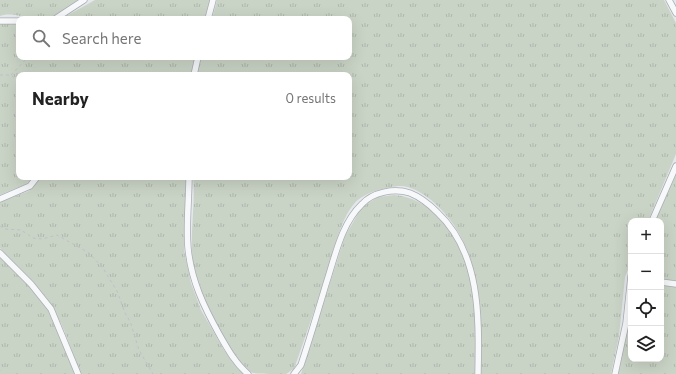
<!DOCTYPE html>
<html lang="en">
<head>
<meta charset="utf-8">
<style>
	:root { --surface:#fff; --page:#f2f2f2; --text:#222; --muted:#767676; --line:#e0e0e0 }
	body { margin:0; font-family:Commissioner,sans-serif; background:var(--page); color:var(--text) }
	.controls { position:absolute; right:12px; bottom:12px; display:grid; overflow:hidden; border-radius:8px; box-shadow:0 4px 16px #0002 }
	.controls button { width:36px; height:36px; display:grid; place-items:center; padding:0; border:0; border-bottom:1px solid var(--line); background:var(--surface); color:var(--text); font:20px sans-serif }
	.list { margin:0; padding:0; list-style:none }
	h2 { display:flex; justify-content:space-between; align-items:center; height:52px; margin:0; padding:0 16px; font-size:17px }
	h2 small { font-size:13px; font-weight:400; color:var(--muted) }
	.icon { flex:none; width:22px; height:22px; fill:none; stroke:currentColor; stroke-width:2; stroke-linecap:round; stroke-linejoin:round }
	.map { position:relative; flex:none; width:676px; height:374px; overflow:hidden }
	.search { position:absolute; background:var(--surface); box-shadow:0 4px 16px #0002; left:16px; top:16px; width:336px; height:44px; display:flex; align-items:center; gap:10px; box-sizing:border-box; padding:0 14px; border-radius:8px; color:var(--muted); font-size:15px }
	.panel { position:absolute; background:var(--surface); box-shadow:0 4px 16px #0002; left:16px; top:72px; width:336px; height:108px; border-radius:8px }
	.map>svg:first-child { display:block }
</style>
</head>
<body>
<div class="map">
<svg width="676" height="374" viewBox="0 0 676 374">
	<defs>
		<pattern id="grass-tufts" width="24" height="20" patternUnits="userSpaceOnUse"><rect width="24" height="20" fill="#cad4c6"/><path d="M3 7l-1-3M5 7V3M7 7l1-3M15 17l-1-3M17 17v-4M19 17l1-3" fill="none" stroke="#aeb7ab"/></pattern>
	</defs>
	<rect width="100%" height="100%" fill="#e4e7eb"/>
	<g fill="url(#grass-tufts)">
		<path d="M 0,0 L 79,0 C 69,5 59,16 49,19 C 32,24 19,10 0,16 Z"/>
		<path d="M 95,0 L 210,0 L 205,19 L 61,19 Z"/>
		<path d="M 217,0 L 664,0 L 676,23 L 676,154 L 648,221 L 631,221 L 631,262 L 625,277 L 619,336 L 611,374 L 481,374 C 482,313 483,243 431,200 C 422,193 410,185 398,186 C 384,188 364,192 354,204 C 342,217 334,249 329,265 C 318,300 306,335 294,369 C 291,370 288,373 286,374 C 282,374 256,374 253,373 C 228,356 198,291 193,262 C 189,234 196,205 193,177 L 349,177 L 349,75 L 197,75 L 201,57 L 349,57 L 349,19 L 212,19 Z"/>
		<path d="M 14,22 L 19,24 L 19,57 L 196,57 L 191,75 L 19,75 L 19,177 L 34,177 L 26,184 L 0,195 L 0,23 Z"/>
		<path d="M 676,173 L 676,281 L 661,279 L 661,221 L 655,221 Z"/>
		<path d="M 41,177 L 186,177 L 184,250 L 191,283 L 201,310 L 224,350 L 243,374 L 80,374 C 72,352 65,328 53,308 C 40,285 17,268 0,248 L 0,202 L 29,191 Z"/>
		<path d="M 394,195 C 440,199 465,247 473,288 C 476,304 476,321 477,337 C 477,349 474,362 475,374 L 301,374 L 345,236 L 362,207 L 378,197 Z"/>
		<path d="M 0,255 L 39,297 L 49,311 L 75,374 L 0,374 Z"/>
		<path d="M 661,283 L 676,286 L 676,374 L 618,374 L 631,313 L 631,359 L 661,359 Z"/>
	</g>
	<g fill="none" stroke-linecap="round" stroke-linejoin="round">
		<g stroke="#a9aeb5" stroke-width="7">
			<g id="minor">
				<path d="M 669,0 L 676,13"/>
				<path d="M 55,19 L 84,0"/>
				<path d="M 208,19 L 213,0"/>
				<path d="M 0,21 L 19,21"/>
				<path d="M 194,75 L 198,57"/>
				<path d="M 189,177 C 189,200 186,225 188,248 C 191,280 204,307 219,334 C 227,348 235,363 248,374"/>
				<path d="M 0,199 L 30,186 L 37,177"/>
				<path d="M 652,221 L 676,166"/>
				<path d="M 0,253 L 31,284 L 51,309 L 78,374"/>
				<path d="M 661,282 L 676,284"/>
				<path d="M 294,374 L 301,365 C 310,338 318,311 326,284 C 335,257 341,224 362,204 C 373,192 394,188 410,193 C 420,197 429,204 437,212 C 481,253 479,318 478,374"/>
				<path d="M 615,374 L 626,323 L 631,276"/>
			</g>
		</g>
		<g stroke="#bec1c7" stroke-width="1" stroke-dasharray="3 3" stroke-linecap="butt">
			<path d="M 0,75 L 11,75 L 19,82"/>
			<path d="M 11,75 L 28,57"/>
			<path d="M 0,226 L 5,229 L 21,230 L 33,238 L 42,239 L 57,235 L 89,253 L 103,268 L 117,291 L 125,313 L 130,321 L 139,350 L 153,374"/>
			<path d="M 0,370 L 0,371"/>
		</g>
		<use href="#minor" stroke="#f7f8fa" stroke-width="5.5"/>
	</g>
</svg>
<div class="controls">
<button>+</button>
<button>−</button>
<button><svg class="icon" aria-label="locate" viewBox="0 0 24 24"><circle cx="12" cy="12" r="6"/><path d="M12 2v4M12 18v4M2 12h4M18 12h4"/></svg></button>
<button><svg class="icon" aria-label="layers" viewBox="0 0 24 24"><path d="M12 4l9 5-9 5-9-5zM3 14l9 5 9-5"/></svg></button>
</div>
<div class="search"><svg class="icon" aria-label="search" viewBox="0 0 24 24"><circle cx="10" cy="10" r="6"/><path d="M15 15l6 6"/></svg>Search here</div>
<section class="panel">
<h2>Nearby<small>0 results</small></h2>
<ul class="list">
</ul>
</section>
</div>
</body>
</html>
